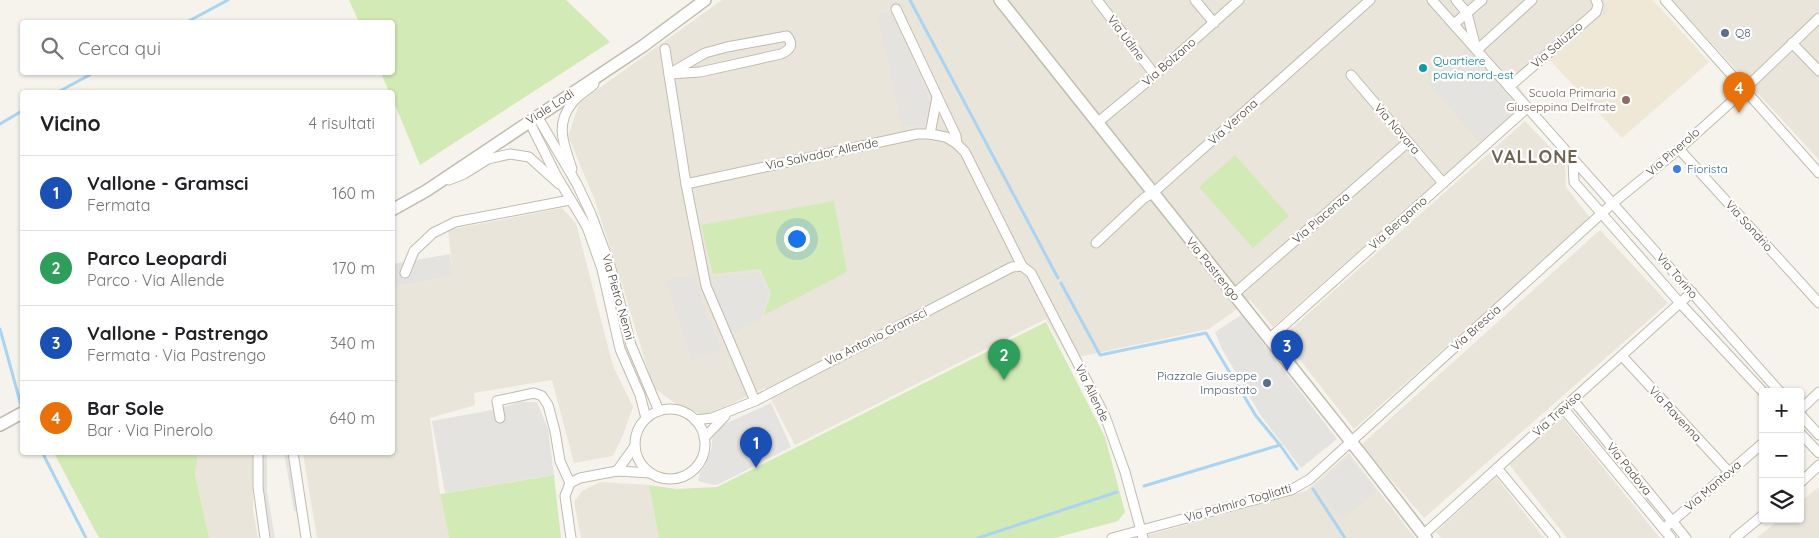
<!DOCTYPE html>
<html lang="it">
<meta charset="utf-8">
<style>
:root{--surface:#fff;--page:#f6f6f6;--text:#202124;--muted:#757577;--line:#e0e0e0;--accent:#fc3f1d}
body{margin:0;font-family:Quicksand,sans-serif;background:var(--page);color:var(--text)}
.controls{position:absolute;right:15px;bottom:15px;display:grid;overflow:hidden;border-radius:5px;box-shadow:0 1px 4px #0004}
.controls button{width:45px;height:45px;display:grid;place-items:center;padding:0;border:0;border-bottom:1px solid var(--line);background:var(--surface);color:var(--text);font:25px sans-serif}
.you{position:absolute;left:796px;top:238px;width:18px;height:18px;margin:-12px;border:4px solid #fff;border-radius:50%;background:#1a73e8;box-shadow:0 0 0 8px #1a73e833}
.badge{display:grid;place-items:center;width:32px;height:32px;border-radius:50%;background:var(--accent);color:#fff;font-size:16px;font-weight:700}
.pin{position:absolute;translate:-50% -41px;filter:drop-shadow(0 1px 2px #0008)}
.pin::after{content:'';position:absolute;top:26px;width:18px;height:15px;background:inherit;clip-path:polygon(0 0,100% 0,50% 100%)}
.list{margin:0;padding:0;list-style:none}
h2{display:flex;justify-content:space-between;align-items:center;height:65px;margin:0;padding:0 20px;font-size:21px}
h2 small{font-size:16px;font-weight:400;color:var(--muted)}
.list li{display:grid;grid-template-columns:32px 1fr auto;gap:15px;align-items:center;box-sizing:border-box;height:75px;padding:0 20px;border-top:1px solid var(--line)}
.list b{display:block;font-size:19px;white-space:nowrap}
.list p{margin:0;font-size:16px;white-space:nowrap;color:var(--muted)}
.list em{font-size:16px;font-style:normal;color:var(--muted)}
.icon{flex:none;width:28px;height:28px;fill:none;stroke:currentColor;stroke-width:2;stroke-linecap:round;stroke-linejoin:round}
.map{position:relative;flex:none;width:1819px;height:538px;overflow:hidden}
.search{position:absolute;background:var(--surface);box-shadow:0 1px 4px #0004;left:20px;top:20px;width:375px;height:55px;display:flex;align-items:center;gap:12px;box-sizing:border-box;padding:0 18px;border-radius:5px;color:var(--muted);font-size:19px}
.panel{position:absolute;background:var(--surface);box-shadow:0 1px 4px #0004;left:20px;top:90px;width:375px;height:365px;border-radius:5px}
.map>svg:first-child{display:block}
</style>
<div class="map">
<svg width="1819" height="538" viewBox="0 0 1819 538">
<rect width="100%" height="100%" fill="#f6f3ec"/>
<g fill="#eae5da">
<polygon points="722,0 1604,0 1609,11 1518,86 1535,109 1520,108 1273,327 1250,300 1209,329 1069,359 1046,319 795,445 765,388 705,416 676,404 653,387 622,284 594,198 568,136 580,102"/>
<polygon points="1672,0 1819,0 1819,160"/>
<polygon points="1525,121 1565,163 1566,187 1590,218 1354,429 1282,337"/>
<polygon points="562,208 576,223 613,366 633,407 623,435 613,456 574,463 552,380 474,393 475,405 430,418 440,494 449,538 317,538 303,453 392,452 393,287 453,276 448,230"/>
<polygon points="1600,230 1668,303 1424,518 1361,445"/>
<polygon points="1563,418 1660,538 1567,538 1508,463"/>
<polygon points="198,453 253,453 253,510 258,538 209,538 195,474"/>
<polygon points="1349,453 1415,538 1138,538 1306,491"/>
<polygon points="1496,477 1544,538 1441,538 1436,532"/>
<polygon points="600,482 649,485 659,538 581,538 574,502 582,491"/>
<polygon points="1819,487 1819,538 1757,538 1780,519 1800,519 1800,502"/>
</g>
<polygon fill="#efe8d6" points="1604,0 1653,0 1709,62 1622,138 1550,60 1609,11"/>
<g fill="#d2eab5">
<polygon points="349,0 566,0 610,42 420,165 393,100 392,92 389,92 381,73 392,72 392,22 359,22"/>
<polygon points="1235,155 1289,216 1253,248 1199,187"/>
<polygon points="834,201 847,272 764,315 771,293 760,269 713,274 701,225"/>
<polygon points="1046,322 1105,437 1125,512 1118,521 1055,538 659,538 649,485 676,489 717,487"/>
<polygon points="54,453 198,453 195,474 209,538 99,538"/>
<polygon points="554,475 561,538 449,538 440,494"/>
</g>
<g fill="#e5e3e0">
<polygon points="892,12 930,101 924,127 902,126 878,15"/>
<polygon points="1466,49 1518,108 1479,142 1428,82"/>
<polygon points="450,254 453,276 393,287 393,264"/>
<polygon points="759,272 769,292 761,320 729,334 716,301 709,277"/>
<polygon points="695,276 707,315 722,349 692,361 666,280"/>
<polygon points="1241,315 1337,439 1301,468 1261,416 1222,349 1215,332"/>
<polygon points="520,402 537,402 548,429 554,475 445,493 432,421 497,409"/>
<polygon points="771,403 791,447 719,484 714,485 698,481 700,472 705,466 711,450 713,434 722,425"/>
<polygon points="263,453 267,453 267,492 275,538 271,538 263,493"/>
<polygon points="284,453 289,453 298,511 294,511"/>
<polygon points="1349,457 1377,491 1342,519 1315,486"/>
</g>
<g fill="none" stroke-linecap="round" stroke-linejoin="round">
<g stroke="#a9d4f2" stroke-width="3">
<polyline points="910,0 1058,278"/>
<polyline points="187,22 228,0"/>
<polyline points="58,92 95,72"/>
<polyline points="0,124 22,111"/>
<polyline points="1061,283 1100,355 1206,333 1256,416 1280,445"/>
<polyline points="0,329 21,405"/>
<polyline points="42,452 86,538"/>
<polyline points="1144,486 1280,445 1297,469"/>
<polyline points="1313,489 1345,538"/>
<polyline points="978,538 1117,492"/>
</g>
<g stroke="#c2bbae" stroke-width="11">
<g id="minor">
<polyline points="1097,0 1155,75"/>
<polyline points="1195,0 1214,23"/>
<polyline points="1432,0 1780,392"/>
<polyline points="1456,0 1467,13 1476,48"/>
<polyline points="1665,0 1819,173"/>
<polyline points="896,9 956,136 957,144"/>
<polyline points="1454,24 1482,0"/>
<path d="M787,36C794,45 790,50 781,54L700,72L669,74L705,53L727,47Z"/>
<polyline points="1792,43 1819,71"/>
<polyline points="665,49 686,184 706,286 755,401"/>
<polyline points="1477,50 1532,0"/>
<polyline points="1351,75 1443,183"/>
<polyline points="1509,87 1596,12 1598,5 1596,0"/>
<polyline points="537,116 577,184 591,214 610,265 631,345 659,411"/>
<polyline points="529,121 556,175 587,227 602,269 620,349 640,395 646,418"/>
<polyline points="1097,123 1155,75 1239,0"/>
<polyline points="930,134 937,97"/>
<polyline points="1679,149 1819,303"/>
<polyline points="1573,160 1574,182 1680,303 1763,392"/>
<path d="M572,169C564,144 554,125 573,102C578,95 588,90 594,84"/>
<polyline points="449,180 464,174 488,159 510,154 529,157 559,184"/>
<polyline points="686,184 917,134 930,134 946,137 957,144 965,152 1022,266 1031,273 1105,416 1125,472 1143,538"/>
<polyline points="1096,243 1144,198 1153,193 1370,0"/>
<polyline points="405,273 414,251 433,233 455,222 570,200"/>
<polyline points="1234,294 1408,142"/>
<polyline points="1269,339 1527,108"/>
<polyline points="1622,356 1729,472"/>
<polyline points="1573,400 1686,538"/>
<polyline points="1563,408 1671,538"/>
<circle cx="670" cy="444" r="35"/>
<polyline points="1800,410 1819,392"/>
<polyline points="1800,414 1819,435"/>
<polyline points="500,418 497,401 534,393 542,396 548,405 555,431 560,461 570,483"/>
<polyline points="695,420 712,418 755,401 1012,267 1022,266"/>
<polyline points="1800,433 1819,453"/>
<polyline points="704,438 725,416"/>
<polyline points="258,452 258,487 265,538"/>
<polyline points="293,452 306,538"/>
<polyline points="1497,468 1555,538"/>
<polyline points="617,471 635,446"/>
<polyline points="1800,483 1819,465"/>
<polyline points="1668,525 1763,443"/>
<polyline points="1423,535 1692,292"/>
<polyline points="571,538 565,496 570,483 580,478 617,471 651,473"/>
<polyline points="1112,538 1291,490 1310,479 1613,203 1679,149 1729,104 1819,18"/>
<polyline points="1735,538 1763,515"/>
</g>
</g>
<g stroke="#c2bbae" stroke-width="14">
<g id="tertiary">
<polyline points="1000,0 1364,458 1426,538"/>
<polyline points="392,210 426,191 643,46 705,0"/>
<polyline points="0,425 22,413"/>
</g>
</g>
<use href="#minor" stroke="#fff" stroke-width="9"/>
<use href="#tertiary" stroke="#fff" stroke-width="11"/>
</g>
<g fill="#5c6f8a" stroke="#fff" stroke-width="2">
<circle cx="1725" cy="33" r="5"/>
<circle cx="1267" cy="383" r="5"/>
</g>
<circle fill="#0f9aa8" stroke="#fff" stroke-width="2" cx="1423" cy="68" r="5"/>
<circle fill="#8d6e63" stroke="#fff" stroke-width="2" cx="1626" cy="100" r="5"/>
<circle fill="#3f7fe0" stroke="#fff" stroke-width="2" cx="1677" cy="169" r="5"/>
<g text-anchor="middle" stroke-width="4.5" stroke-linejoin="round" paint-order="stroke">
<g font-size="12" fill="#4e5e75" stroke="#fff" text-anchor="start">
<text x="1735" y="37">Q8</text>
<text x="1257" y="380" text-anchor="end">Piazzale Giuseppe<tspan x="1257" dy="14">Impastato</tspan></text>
</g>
<g font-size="12" fill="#4b4439" stroke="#fff">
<text transform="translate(1126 38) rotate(53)" y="4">Via Udine</text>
<text transform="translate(1557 45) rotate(-41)" y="4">Via Saluzzo</text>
<text transform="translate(1169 62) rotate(-41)" y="4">Via Bolzano</text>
<text transform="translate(550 107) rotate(-33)" y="4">Viale Lodi</text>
<text transform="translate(1233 122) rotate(-42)" y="4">Via Verona</text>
<text transform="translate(1397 129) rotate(49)" y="4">Via Novara</text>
<text transform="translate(1673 152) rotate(-41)" y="4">Via Pinerolo</text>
<text transform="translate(822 154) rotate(-12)" y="4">Via Salvador Allende</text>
<text transform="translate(1321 218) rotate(-41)" y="4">Via Piacenza</text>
<text transform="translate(1398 223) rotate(-42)" y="4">Via Bergamo</text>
<text transform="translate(1749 226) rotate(48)" y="4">Via Sondrio</text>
<text transform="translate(1213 269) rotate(51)" y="4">Via Pastrengo</text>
<text transform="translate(1677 276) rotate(49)" y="4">Via Torino</text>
<text transform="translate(618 297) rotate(74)" y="4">Via Pietro Nenni</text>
<text transform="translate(1476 328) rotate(-42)" y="4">Via Brescia</text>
<text transform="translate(876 337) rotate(-27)" y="4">Via Antonio Gramsci</text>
<text transform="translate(1092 393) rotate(64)" y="4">Via Allende</text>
<text transform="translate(1557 414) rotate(-42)" y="4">Via Treviso</text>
<text transform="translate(1675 414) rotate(47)" y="4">Via Ravenna</text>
<text transform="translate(1629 469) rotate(51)" y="4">Via Padova</text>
<text transform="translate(1713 486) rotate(-41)" y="4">Via Mantova</text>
<text transform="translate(1238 503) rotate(-16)" y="4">Via Palmiro Togliatti</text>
</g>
<g font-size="12" fill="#0d838f" stroke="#fff" text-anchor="start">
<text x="1433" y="65">Quartiere<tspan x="1433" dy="14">pavia nord-est</tspan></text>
</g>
<g font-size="12" fill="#785e54" stroke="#fff" text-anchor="end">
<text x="1616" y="97">Scuola Primaria<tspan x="1616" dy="14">Giuseppina Delfrate</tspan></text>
</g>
<g font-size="12" fill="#366cbe" stroke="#fff" text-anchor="start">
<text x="1687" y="173">Fiorista</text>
</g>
<g font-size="18" font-weight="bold" letter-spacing="1" fill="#6e6250" stroke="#fff">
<text x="1535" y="163">VALLONE</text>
</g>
</g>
</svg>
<div class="controls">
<button>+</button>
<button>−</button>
<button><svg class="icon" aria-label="layers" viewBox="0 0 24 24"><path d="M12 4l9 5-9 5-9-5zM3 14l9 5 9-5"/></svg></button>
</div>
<div class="you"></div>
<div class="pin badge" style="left:756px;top:468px;background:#1a4fb4">1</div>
<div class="pin badge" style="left:1004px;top:380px;background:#2e9e5b">2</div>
<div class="pin badge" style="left:1287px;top:371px;background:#1a4fb4">3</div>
<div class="pin badge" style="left:1739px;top:113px;background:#e8710a">4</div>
<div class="search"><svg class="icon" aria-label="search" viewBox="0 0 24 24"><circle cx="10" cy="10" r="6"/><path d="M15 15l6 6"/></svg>Cerca qui</div>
<section class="panel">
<h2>Vicino<small>4 risultati</small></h2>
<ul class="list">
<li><span class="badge" style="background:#1a4fb4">1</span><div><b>Vallone - Gramsci</b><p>Fermata</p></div><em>160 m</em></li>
<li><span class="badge" style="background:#2e9e5b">2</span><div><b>Parco Leopardi</b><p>Parco · Via Allende</p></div><em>170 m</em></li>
<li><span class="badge" style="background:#1a4fb4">3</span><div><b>Vallone - Pastrengo</b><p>Fermata · Via Pastrengo</p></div><em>340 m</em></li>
<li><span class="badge" style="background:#e8710a">4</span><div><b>Bar Sole</b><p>Bar · Via Pinerolo</p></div><em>640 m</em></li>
</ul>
</section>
</div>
